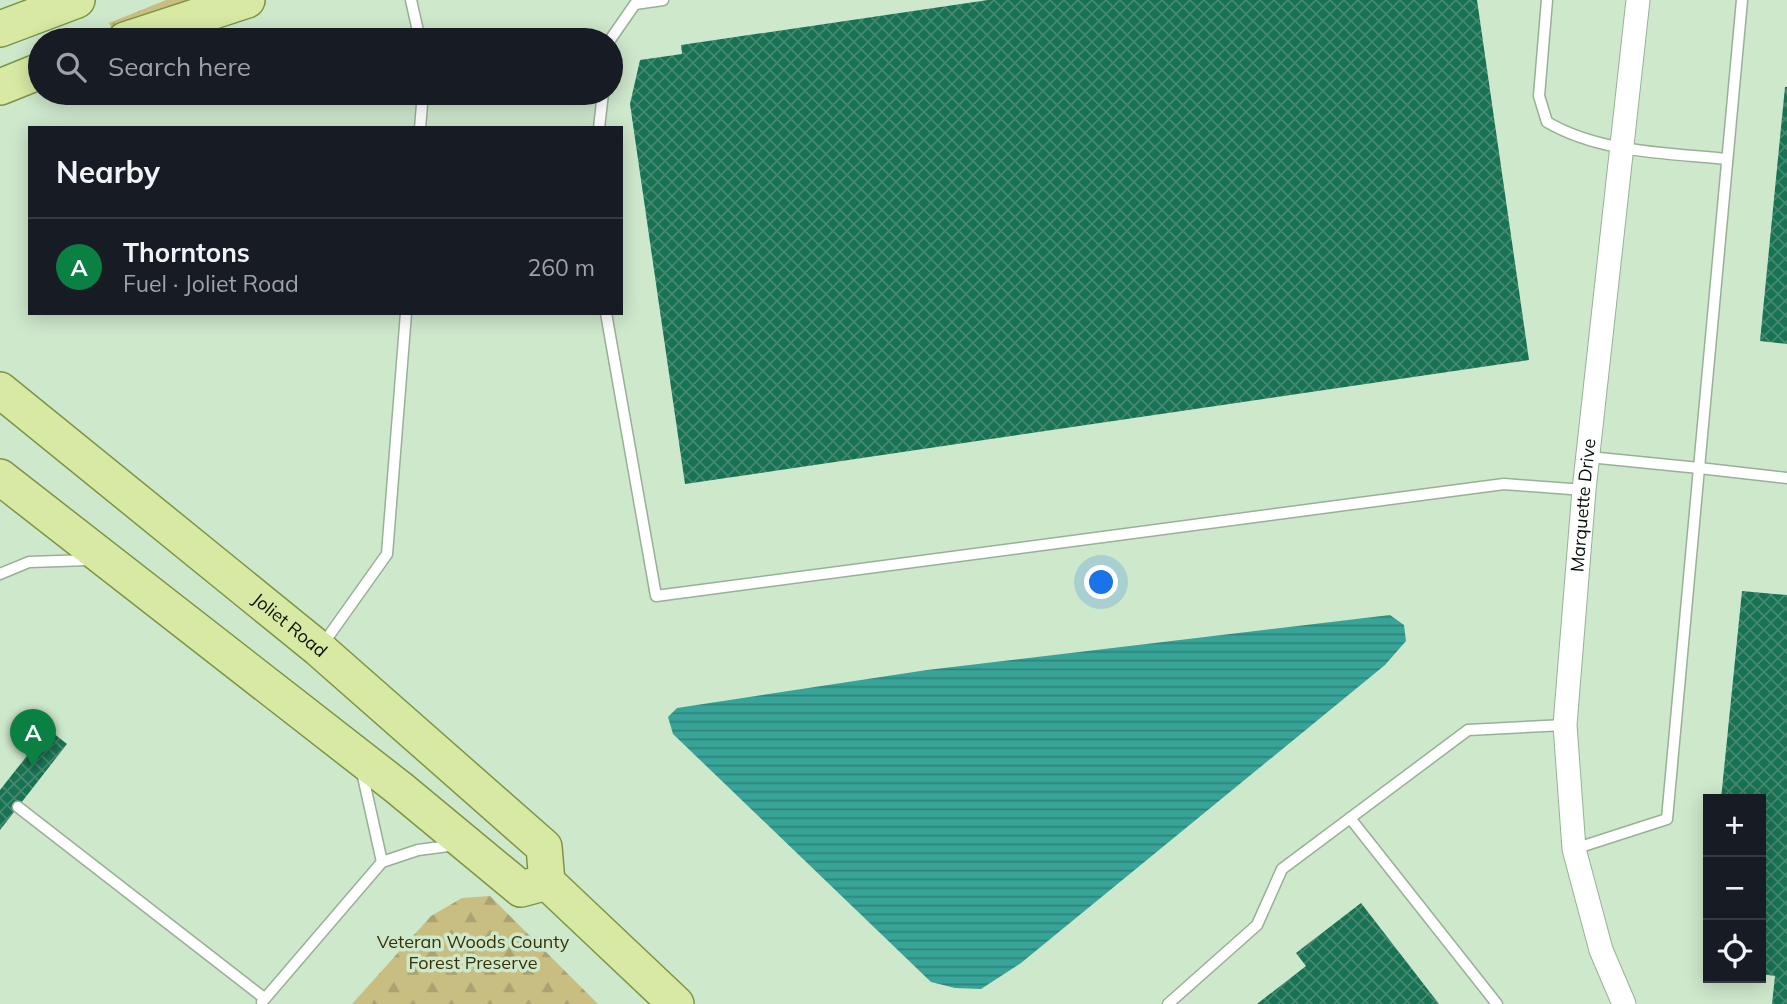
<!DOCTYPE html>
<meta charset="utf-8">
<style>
:root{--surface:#171b24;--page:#242831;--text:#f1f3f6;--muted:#9ea1a6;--line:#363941;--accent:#0b8043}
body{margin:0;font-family:Mulish,sans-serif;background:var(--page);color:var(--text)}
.controls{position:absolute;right:21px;bottom:21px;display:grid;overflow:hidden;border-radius:0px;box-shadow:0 4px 18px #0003}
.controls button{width:63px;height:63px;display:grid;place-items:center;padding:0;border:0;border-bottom:2px solid var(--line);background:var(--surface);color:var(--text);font:35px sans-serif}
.you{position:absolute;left:1102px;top:583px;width:24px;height:24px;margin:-18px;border:5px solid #fff;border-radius:50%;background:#1a73e8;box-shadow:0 0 0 10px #1a73e833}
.badge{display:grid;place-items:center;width:46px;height:46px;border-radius:50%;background:var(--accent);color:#fff;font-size:23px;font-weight:700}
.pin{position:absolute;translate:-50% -58px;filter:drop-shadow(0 2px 4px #0008)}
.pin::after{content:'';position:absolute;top:37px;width:24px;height:21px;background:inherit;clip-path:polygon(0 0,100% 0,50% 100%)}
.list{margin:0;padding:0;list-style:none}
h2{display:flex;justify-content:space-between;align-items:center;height:91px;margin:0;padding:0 28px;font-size:30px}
h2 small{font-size:23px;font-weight:400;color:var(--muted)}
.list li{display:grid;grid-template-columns:46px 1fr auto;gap:21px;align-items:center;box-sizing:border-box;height:98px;padding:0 28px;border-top:2px solid var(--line)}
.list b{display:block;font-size:26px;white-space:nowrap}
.list p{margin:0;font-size:23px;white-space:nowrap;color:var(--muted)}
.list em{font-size:23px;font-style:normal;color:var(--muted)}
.icon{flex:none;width:38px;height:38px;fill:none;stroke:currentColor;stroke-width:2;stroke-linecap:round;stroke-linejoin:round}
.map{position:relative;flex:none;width:1787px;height:1004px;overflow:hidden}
.search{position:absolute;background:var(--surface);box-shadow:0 4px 18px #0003;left:28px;top:28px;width:595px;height:77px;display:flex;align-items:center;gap:18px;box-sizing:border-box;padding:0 24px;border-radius:38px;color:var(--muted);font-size:26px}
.panel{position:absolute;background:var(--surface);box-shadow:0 4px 18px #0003;left:28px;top:126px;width:595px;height:189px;border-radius:0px}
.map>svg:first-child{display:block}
</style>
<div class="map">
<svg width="1787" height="1004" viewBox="0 0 1787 1004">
<defs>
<pattern id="grass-tufts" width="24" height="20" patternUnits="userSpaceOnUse" patternTransform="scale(1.75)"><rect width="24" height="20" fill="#c8be82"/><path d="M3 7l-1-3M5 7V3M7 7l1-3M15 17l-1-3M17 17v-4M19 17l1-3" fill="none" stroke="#aaa26f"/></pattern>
<pattern id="forest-firs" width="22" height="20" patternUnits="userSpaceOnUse" patternTransform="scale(1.75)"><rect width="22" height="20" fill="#c8be82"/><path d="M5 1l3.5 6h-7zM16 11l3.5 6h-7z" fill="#aaa26f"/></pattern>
<pattern id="water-rules" width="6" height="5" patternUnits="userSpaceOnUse" patternTransform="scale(1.75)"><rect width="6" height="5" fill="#38a498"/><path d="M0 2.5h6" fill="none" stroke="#2d847a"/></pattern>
<pattern id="building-cross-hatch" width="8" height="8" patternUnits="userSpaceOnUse" patternTransform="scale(1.75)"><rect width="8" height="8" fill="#177353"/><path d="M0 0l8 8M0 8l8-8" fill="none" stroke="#468870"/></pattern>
</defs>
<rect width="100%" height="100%" fill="#cee8cc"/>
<polygon fill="url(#grass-tufts)" points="166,0 190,0 111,27 109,23"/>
<polygon fill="url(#forest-firs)" points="490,896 598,1004 352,1004 431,916 462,898"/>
<polygon fill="url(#water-rules)" points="1390,615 1404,625 1406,641 1385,665 1021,963 981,989 955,988 931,982 673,734 668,717 677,708 927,670"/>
<g fill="url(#building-cross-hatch)">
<polygon points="988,0 1477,0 1529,360 685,484 630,104 640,60 682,54 681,45"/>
<polygon points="1785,87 1787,87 1787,344 1760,341"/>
<polygon points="1742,591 1787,595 1787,1004 1772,1004 1775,976 1761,974 1761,799 1721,799"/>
<polygon points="48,729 67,744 0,830 0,790"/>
<polygon points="1361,903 1439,1004 1257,1004 1306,966 1296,953"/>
</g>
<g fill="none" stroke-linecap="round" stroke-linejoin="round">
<g stroke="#98b195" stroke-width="13">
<g id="lane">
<polyline points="411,0 420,40"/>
<path d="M1547,0L1539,96L1547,122C1600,153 1667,153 1727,159"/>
<polyline points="610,40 635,4 663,0"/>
<polyline points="420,128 423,93"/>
<polyline points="599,128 603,93"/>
<polyline points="606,313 656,596 1504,484 1584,490"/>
<polyline points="1589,457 1699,468 1742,0"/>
<polyline points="0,574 29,562 89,560"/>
<polyline points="323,644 387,554 406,313"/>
<polyline points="362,772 382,862"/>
<polyline points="18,807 264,998"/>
<polyline points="1350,818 1497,1004"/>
<polyline points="1574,849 1667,819 1699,468 1787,478"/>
<polyline points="262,1002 382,862 418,850 456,845"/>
<polyline points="1168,1004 1257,925 1282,869 1468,730 1565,725"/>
</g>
</g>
<g stroke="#98b195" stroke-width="25">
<g id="street">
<path id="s1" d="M1624,1004L1601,950L1574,849L1565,725L1584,490L1638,0"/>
</g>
</g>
<g stroke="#7d9445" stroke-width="38">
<g id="primary">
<polyline points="0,29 77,0"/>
<polyline points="125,40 247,0"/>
<polyline points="0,87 40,71"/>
<path id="s2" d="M0,390L319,649L544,847L547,882L676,1004"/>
<polyline points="0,477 399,788 521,889 547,882"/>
</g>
</g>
<use href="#lane" stroke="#fff" stroke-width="10"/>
<use href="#street" stroke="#fff" stroke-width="23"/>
<use href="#primary" stroke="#d7e9a3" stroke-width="35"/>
</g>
<g text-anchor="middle" stroke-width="7" stroke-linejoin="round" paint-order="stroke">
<g font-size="18" fill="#091208" stroke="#cee8cc">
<text dy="6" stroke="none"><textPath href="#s1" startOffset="508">Marquette Drive</textPath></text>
<text dy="6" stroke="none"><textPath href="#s2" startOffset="373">Joliet Road</textPath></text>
</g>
<g font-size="18" fill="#393206" stroke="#cee8cc">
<text x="473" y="948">Veteran Woods County<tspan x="473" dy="21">Forest Preserve</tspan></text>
</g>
</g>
</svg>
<div class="controls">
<button>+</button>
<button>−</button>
<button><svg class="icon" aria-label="locate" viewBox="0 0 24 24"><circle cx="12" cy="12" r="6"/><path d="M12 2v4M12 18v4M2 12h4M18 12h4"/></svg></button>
</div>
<div class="you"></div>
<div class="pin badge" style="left:33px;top:767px">A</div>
<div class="search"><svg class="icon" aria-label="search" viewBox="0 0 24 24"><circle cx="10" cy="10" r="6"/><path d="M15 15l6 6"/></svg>Search here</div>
<section class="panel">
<h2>Nearby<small></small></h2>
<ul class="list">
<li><span class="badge">A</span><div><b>Thorntons</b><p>Fuel · Joliet Road</p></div><em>260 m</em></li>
</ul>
</section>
</div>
